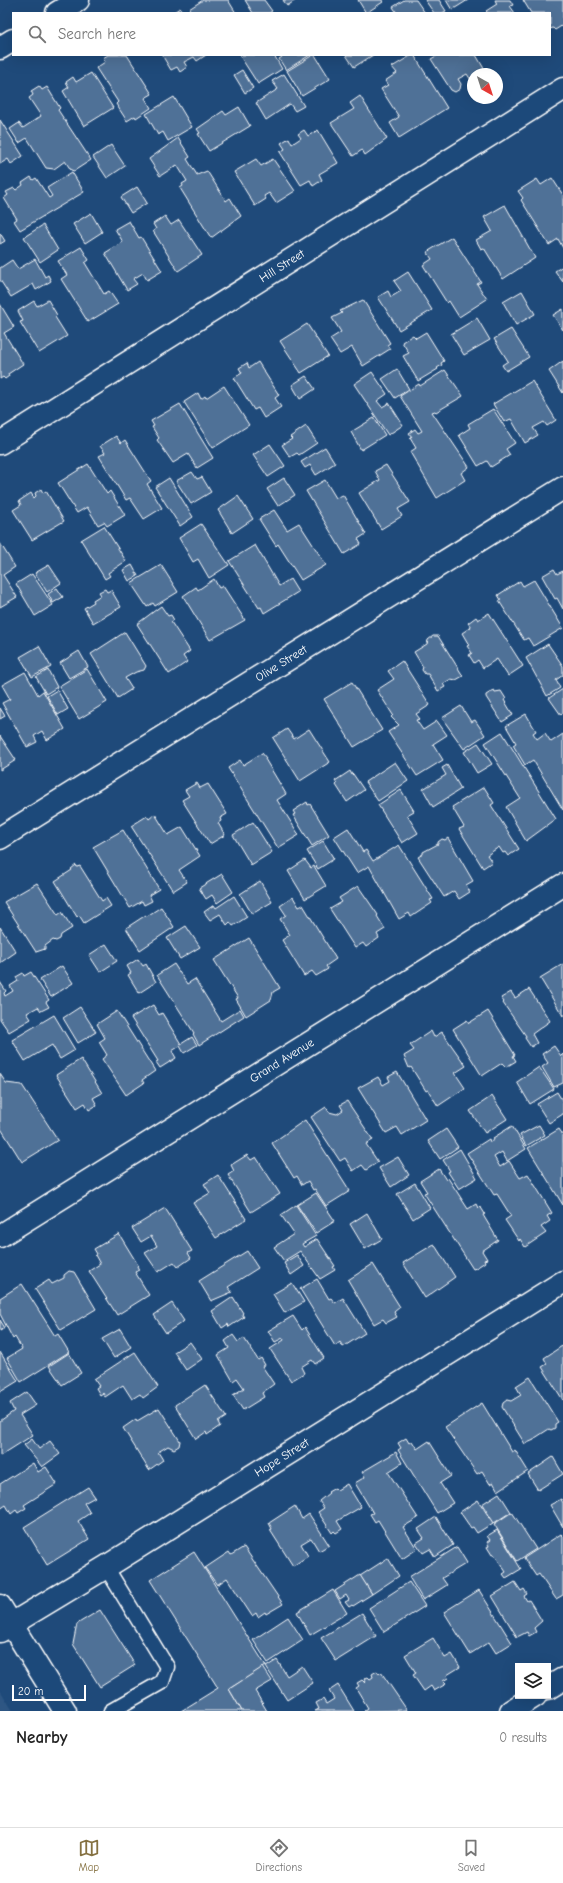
<!DOCTYPE html>
<style>
:root{--surface:#fff;--page:#f2f2f2;--text:#222;--muted:#767676;--line:#e0e0e0;--accent:#857141}
body{margin:0;font-family:"Comic Neue",sans-serif;background:var(--page);color:var(--text)}
.controls{position:absolute;right:12px;bottom:12px;display:grid;overflow:hidden;border-radius:0px;box-shadow:0 4px 16px #0002}
.controls button{width:36px;height:36px;display:grid;place-items:center;padding:0;border:0;border-bottom:1px solid var(--line);background:var(--surface);color:var(--text);font:20px sans-serif}
.compass{position:absolute;left:467px;top:68px;width:36px;height:36px;border-radius:50%;background:var(--surface);box-shadow:0 4px 16px #0002;rotate:141deg}
.scale{position:absolute;left:12px;bottom:10px;width:74px;box-sizing:border-box;padding-left:4px;border:2px solid #fff;border-top:0;font-size:11px;line-height:14px;white-space:nowrap;color:#fff;-webkit-text-stroke:3px #1f4a7a;paint-order:stroke}
.list{margin:0;padding:0;list-style:none}
h2{display:flex;justify-content:space-between;align-items:center;height:52px;margin:0;padding:0 16px;font-size:17px}
h2 small{font-size:13px;font-weight:400;color:var(--muted)}
.icon{flex:none;width:22px;height:22px;fill:none;stroke:currentColor;stroke-width:2;stroke-linecap:round;stroke-linejoin:round}
.map{position:relative;flex:none;width:563px;height:1711px;overflow:hidden}
.search{position:absolute;background:var(--surface);box-shadow:0 4px 16px #0002;left:12px;right:12px;top:12px;height:44px;display:flex;align-items:center;gap:10px;box-sizing:border-box;padding:0 14px;border-radius:0px;color:var(--muted);font-size:15px}
.sheet{height:116px;background:var(--surface)}
nav{display:flex;justify-content:space-around;align-items:center;box-sizing:border-box;height:56px;border-top:1px solid var(--line);background:var(--surface);font-size:11px;color:var(--muted)}
nav a{display:grid;justify-items:center;gap:2px}
nav .on{color:var(--accent)}
.map>svg:first-child{display:block}
</style>
<div class="map">
<svg width="563" height="1711" viewBox="0 0 563 1711">
<rect width="100%" height="100%" fill="#1f4a7a"/>
<filter id="ink" filterUnits="userSpaceOnUse"><feTurbulence type="fractalNoise" baseFrequency=".025" numOctaves="2"/><feDisplacementMap in="SourceGraphic" scale="8" xChannelSelector="R" yChannelSelector="G"/><feConvolveMatrix kernelMatrix="1 2 1 2 8 2 1 2 1" color-interpolation-filters="sRGB"/></filter>
<g filter="url(#ink)">
<polygon fill="#2e5683" points="0,1690 13,1711 0,1711"/>
<g fill="#507197" stroke="#fff">
<polygon points="203,0 228,0 236,13 192,13 189,9"/>
<polygon points="245,0 264,0 272,11 269,13 253,13"/>
<polygon points="283,0 296,0 287,6"/>
<polygon points="358,0 382,0 383,2 366,13"/>
<polygon points="404,0 416,0 425,13 397,13 393,7"/>
<polygon points="425,0 439,0 446,11 442,13 434,13"/>
<polygon points="446,0 468,0 452,10"/>
<polygon points="495,0 510,0 513,5 510,6 515,13 488,13 486,11 497,4"/>
<polygon points="523,0 563,0 563,25 555,30 553,28 550,29 550,13 531,13"/>
<polygon points="180,8 183,13 172,13"/>
<polygon points="108,55 127,55 152,94 145,98 151,108 136,118 135,116 127,121 116,104 118,102 96,68 105,62 103,58"/>
<polygon points="162,55 206,55 197,61 194,57 184,62 187,67 180,72 177,67 171,70"/>
<polygon points="242,55 274,55 282,69 258,84 240,56"/>
<polygon points="281,55 310,55 286,70 279,59 282,57"/>
<polygon points="313,55 315,55 330,79 302,96 287,71"/>
<polygon points="346,55 373,55 354,67"/>
<polygon points="412,55 414,55 447,108 399,138 390,123 399,117 381,89 388,85 385,81 397,73 392,67"/>
<polygon points="438,55 476,55 486,72 481,74 473,74 473,79 471,80 467,74 458,79 461,84 460,89 455,92 451,90 431,59"/>
<polygon points="242,70 253,88 245,93 234,75"/>
<polygon points="91,73 113,108 84,126 63,91 69,87 66,82 73,77 76,82"/>
<polygon points="284,74 304,106 295,111 290,104 266,120 256,103 278,89 272,81"/>
<polygon points="39,86 42,90 47,87 60,108 58,110 91,160 74,171 71,170 65,161 54,169 46,168 27,138 19,143 10,129 19,123 23,128 41,116 29,98 33,95 31,91"/>
<polygon points="360,96 387,139 365,155 362,150 353,156 331,123 354,109 350,103"/>
<polygon points="174,97 192,127 168,141 163,132 158,135 146,114"/>
<polygon points="239,107 250,126 209,151 198,134 200,133 197,129 223,111 226,115"/>
<polygon points="0,120 23,156 11,164 8,159 0,164"/>
<polygon points="304,130 308,136 318,130 338,163 319,174 322,180 313,186 310,180 301,185 280,152 285,149 281,143 289,138 292,144 301,138 298,134"/>
<polygon points="178,138 190,157 187,159 197,175 207,171 226,201 230,198 241,216 211,238 180,188 183,186 182,184 187,181 177,165 160,176 149,159"/>
<polygon points="111,145 125,166 107,178 93,157"/>
<polygon points="256,159 261,166 273,159 295,191 276,203 269,193 264,196 266,199 255,206 234,172"/>
<polygon points="72,172 84,192 20,230 14,221 17,219 4,198 8,195 6,192 14,188 16,190 23,185 22,183 31,177 33,180 36,178 49,198 52,196 47,188"/>
<polygon points="552,178 563,195 563,248 558,239 549,245 521,200 523,198 518,191 537,179 541,185"/>
<polygon points="137,187 147,203 131,213 121,197"/>
<polygon points="505,205 535,258 503,279 484,248 481,249 476,240 492,231 484,217"/>
<polygon points="91,213 102,232 85,243 73,224"/>
<polygon points="165,216 171,225 179,220 202,255 178,271 153,231 156,229 153,224"/>
<polygon points="129,221 139,238 141,237 162,271 147,280 143,273 133,279 137,284 127,290 105,253 123,242 115,229"/>
<polygon points="43,225 58,250 40,262 24,237"/>
<polygon points="0,233 5,241 0,244"/>
<polygon points="452,237 481,282 477,284 487,299 459,317 449,301 447,303 423,265 432,259 427,252"/>
<polygon points="81,247 89,260 85,263 104,294 109,291 118,304 88,322 61,279 67,275 58,261"/>
<polygon points="35,259 45,277 48,275 51,281 36,290 33,284 11,297 0,280 0,268 12,260 18,269"/>
<polygon points="563,266 563,282 555,271"/>
<polygon points="408,272 432,310 399,330 378,297 388,291 391,297 401,291 394,281"/>
<polygon points="522,291 535,314 516,325 503,302"/>
<polygon points="48,300 57,315 55,317 67,336 39,353 20,322 23,321 18,311 34,301 37,306"/>
<polygon points="363,300 390,343 387,345 390,349 363,366 352,347 340,354 330,339 341,332 332,318 342,313 340,311"/>
<polygon points="0,304 14,327 4,333 23,364 8,374 9,376 5,379 3,377 0,379"/>
<polygon points="563,309 563,330 553,315"/>
<polygon points="477,318 490,340 464,355 451,334"/>
<polygon points="307,324 328,356 301,373 280,341"/>
<polygon points="511,329 529,357 506,371 502,365 508,361 494,339"/>
<polygon points="426,332 444,361 441,363 442,365 437,368 438,369 418,381 403,356 409,353 402,342 413,335 416,338"/>
<polygon points="563,361 563,393 549,371"/>
<polygon points="258,362 279,395 275,398 281,407 264,418 258,408 254,410 234,378 242,373 239,368 247,363 249,368"/>
<polygon points="397,369 409,389 395,398 382,379"/>
<polygon points="445,370 463,396 436,412 435,411 432,412 469,467 461,473 465,480 437,498 410,452 416,448 410,438 412,437 409,433 415,429 418,433 422,431 400,396 419,384 420,386"/>
<polygon points="372,372 387,394 377,401 382,407 389,403 403,425 388,435 354,384"/>
<polygon points="306,376 315,389 300,399 292,385"/>
<polygon points="532,381 556,420 547,426 544,422 533,428 538,435 525,443 511,419 504,422 493,404"/>
<polygon points="224,386 249,425 213,448 184,402 198,393 201,399 205,396 206,398"/>
<polygon points="180,404 213,458 197,468 188,454 173,463 157,440 159,438 152,427 154,426 151,421"/>
<polygon points="493,409 515,443 506,449 510,455 491,467 487,461 478,466 459,435 470,428 468,424"/>
<polygon points="374,418 385,435 361,450 351,432"/>
<polygon points="306,426 317,443 299,455 297,453 290,457 282,445 292,439 290,437"/>
<polygon points="116,436 121,443 125,440 151,481 147,484 162,508 144,519 130,498 126,500 99,456 105,453 100,446"/>
<polygon points="270,444 285,466 268,477 253,455"/>
<polygon points="325,447 335,463 316,475 310,465 305,468 301,462"/>
<polygon points="88,464 107,494 110,491 125,515 107,526 104,522 98,525 87,507 77,513 58,483"/>
<polygon points="386,465 410,502 398,509 402,516 381,529 359,493 380,480 375,471"/>
<polygon points="192,472 197,479 202,477 211,492 191,504 176,481"/>
<polygon points="169,478 193,517 180,526 155,487"/>
<polygon points="284,478 295,495 278,506 267,489"/>
<polygon points="325,480 336,498 343,495 366,534 358,539 361,544 344,554 306,491"/>
<polygon points="41,489 43,493 46,491 64,521 32,540 13,510 21,505 19,501 31,493 34,498 36,496 35,493"/>
<polygon points="238,496 253,519 232,533 218,510"/>
<polygon points="274,510 287,530 299,523 326,565 301,580 278,544 276,546 259,519"/>
<polygon points="201,524 229,565 209,578 198,559 193,562 179,538"/>
<polygon points="104,526 126,561 108,573 110,576 105,579 81,540"/>
<polygon points="0,543 15,567 3,575 17,597 0,607"/>
<polygon points="255,545 279,586 290,579 298,592 264,613 261,607 259,608 229,561"/>
<polygon points="49,565 61,583 47,592 35,573"/>
<polygon points="132,565 138,576 129,581 123,570"/>
<polygon points="161,565 178,592 155,606 153,603 147,607 131,583"/>
<polygon points="554,569 557,574 563,571 563,609 557,598 555,599 542,576"/>
<polygon points="32,574 53,605 35,616 16,584"/>
<polygon points="214,579 219,588 223,586 245,620 210,640 183,596 196,587 198,590"/>
<polygon points="534,580 563,628 533,646 528,638 524,640 499,601 501,600 498,595 520,581 523,586"/>
<polygon points="57,588 63,597 53,603 48,594"/>
<polygon points="105,589 107,592 111,590 121,607 93,623 84,608 94,602 93,600 101,595 99,592"/>
<polygon points="161,606 168,616 171,615 174,620 171,622 190,651 183,656 187,662 169,674 137,624"/>
<polygon points="489,613 523,666 508,676 497,659 483,668 478,660 474,663 469,655 472,653 467,646 469,645 462,633 471,627 468,623 476,617 478,620"/>
<polygon points="125,632 146,666 144,670 136,672 125,678 132,689 118,698 91,654"/>
<polygon points="433,636 438,636 463,676 456,680 451,679 443,684 445,687 438,691 428,674 425,674 422,670 423,667 414,652 427,644 428,640"/>
<polygon points="548,644 563,666 563,675 556,680 560,688 547,696 526,658"/>
<polygon points="39,646 51,667 32,677 20,657"/>
<polygon points="79,651 88,667 69,678 60,663"/>
<polygon points="402,661 430,705 416,714 420,719 416,720 423,730 437,721 447,735 433,744 443,760 417,776 388,732 399,725 391,717 393,715 377,690 394,679 388,671"/>
<polygon points="87,669 107,702 79,719 59,686"/>
<polygon points="48,670 57,687 46,694 36,677"/>
<polygon points="25,672 38,695 43,691 65,729 47,740 42,731 34,736 37,742 27,747 2,703 10,699 2,685"/>
<polygon points="352,682 382,730 354,747 324,699"/>
<polygon points="563,689 563,713 561,715 549,698"/>
<polygon points="57,690 68,709 58,715 47,696"/>
<polygon points="494,690 495,692 501,691 506,699 504,700 513,715 502,722 486,697 486,695"/>
<polygon points="461,706 471,722 475,720 485,735 464,749 442,718"/>
<polygon points="0,708 5,716 0,719"/>
<polygon points="526,714 536,731 533,733 537,739 545,733 551,742 563,734 563,810 533,760 525,765 513,745 516,743 506,726"/>
<polygon points="287,729 294,739 309,729 330,762 300,781 273,738"/>
<polygon points="502,732 556,819 526,841 506,807 520,798 485,743"/>
<polygon points="0,736 16,760 0,770"/>
<polygon points="478,743 492,764 477,773 464,752"/>
<polygon points="262,753 266,758 265,759 286,794 277,800 299,835 278,848 228,768 240,760 243,765"/>
<polygon points="395,762 408,781 378,801 365,782"/>
<polygon points="447,765 461,789 433,807 423,789 446,775 442,768"/>
<polygon points="350,771 352,775 353,774 364,790 347,802 336,785 337,784 335,781"/>
<polygon points="197,783 200,788 208,784 227,814 220,818 221,821 218,823 225,835 210,844 182,800 189,796 185,790"/>
<polygon points="484,787 494,803 491,805 519,849 508,856 505,852 503,853 499,847 487,855 492,862 483,868 459,829 464,827 452,807"/>
<polygon points="401,790 414,811 407,815 418,833 402,843 378,805"/>
<polygon points="307,802 308,805 310,804 329,835 312,846 293,815 295,814 293,811"/>
<polygon points="155,814 168,835 182,827 200,856 179,870 187,882 173,891 131,826 147,816 149,819"/>
<polygon points="253,822 272,852 251,865 233,835"/>
<polygon points="348,828 363,852 366,850 373,861 399,845 433,899 430,900 432,903 411,917 409,913 399,919 369,866 357,873 334,837"/>
<polygon points="123,830 159,889 149,895 152,901 144,905 142,901 130,908 93,847"/>
<polygon points="448,838 473,881 466,885 470,892 459,899 454,891 444,897 418,857 423,854 423,852 438,844 438,842 442,839 445,840"/>
<polygon points="323,841 334,859 318,869 307,851"/>
<polygon points="305,860 311,868 314,866 326,886 305,899 288,871"/>
<polygon points="76,865 77,867 80,866 102,901 106,898 111,906 84,923 79,915 77,917 55,881 72,870 71,869"/>
<polygon points="222,874 233,892 217,903 212,895 206,899 199,888"/>
<polygon points="260,881 272,902 252,914 240,894"/>
<polygon points="37,883 58,915 62,912 72,928 61,935 60,939 56,941 53,940 45,946 45,949 36,952 4,902"/>
<polygon points="358,886 378,915 377,916 385,929 377,934 379,938 366,947 363,943 355,948 330,909 342,902 339,898"/>
<polygon points="234,896 247,917 233,926 230,922 227,925 220,914 210,920 204,912 214,905 216,908"/>
<polygon points="293,897 299,907 303,905 336,959 326,966 328,969 316,976 312,971 304,976 282,940 290,935 280,919 286,915 280,906"/>
<polygon points="161,907 174,927 140,950 126,928 146,915 147,916"/>
<polygon points="186,926 200,947 180,959 167,938"/>
<polygon points="0,927 16,952 0,963"/>
<polygon points="249,938 280,988 273,992 271,1000 246,1016 236,999 238,998 214,960"/>
<polygon points="106,944 117,961 100,972 89,955"/>
<polygon points="138,959 143,966 146,964 156,982 139,993 128,975 131,973 127,966"/>
<polygon points="174,964 187,984 195,979 221,1021 240,1009 244,1016 199,1045 193,1034 194,1033 157,975"/>
<polygon points="563,964 563,1016 540,978"/>
<polygon points="62,966 73,983 51,997 40,980"/>
<polygon points="31,972 49,1000 46,1002 49,1007 41,1011 38,1007 27,1013 31,1019 9,1032 0,1019 0,982 6,991 4,993 5,996 13,991 10,986 18,981 16,977 23,973 24,976"/>
<polygon points="529,989 550,1021 532,1034 537,1043 531,1047 525,1038 526,1036 503,1003 504,1002 501,998 511,992 515,998"/>
<polygon points="153,1005 159,1015 162,1013 181,1044 192,1037 197,1045 184,1053 180,1046 172,1051 176,1058 160,1068 156,1062 158,1061 131,1018"/>
<polygon points="80,1007 96,1032 78,1043 63,1018"/>
<polygon points="117,1011 155,1071 142,1080 144,1083 126,1095 102,1059 107,1055 99,1042 105,1038 97,1024"/>
<polygon points="488,1011 515,1055 513,1056 516,1061 506,1067 502,1063 482,1076 453,1029 467,1020 469,1023"/>
<polygon points="54,1015 75,1050 60,1059 52,1045 25,1061 12,1040"/>
<polygon points="431,1031 434,1037 442,1032 466,1066 455,1073 465,1088 438,1106 428,1090 426,1091 411,1067 409,1068 404,1056 414,1050 410,1045"/>
<polygon points="554,1046 561,1056 563,1054 563,1083 554,1087 542,1067 548,1063 542,1054"/>
<polygon points="81,1059 102,1093 93,1098 97,1105 89,1110 85,1103 77,1108 56,1075"/>
<polygon points="539,1067 554,1089 530,1104 517,1082"/>
<polygon points="397,1072 426,1120 402,1135 397,1127 386,1133 358,1088 378,1077 383,1085 390,1081 388,1077"/>
<polygon points="0,1074 6,1083 22,1085 58,1140 22,1162 0,1127"/>
<polygon points="557,1092 563,1102 563,1114 549,1123 537,1104"/>
<polygon points="492,1096 507,1119 485,1133 470,1111"/>
<polygon points="347,1101 373,1140 366,1144 378,1162 366,1170 362,1165 353,1171 345,1158 340,1161 311,1117 326,1107 329,1112 337,1114 343,1110 340,1105"/>
<polygon points="305,1120 350,1191 326,1206 315,1189 313,1190 308,1181 302,1185 297,1176 294,1178 272,1143"/>
<polygon points="539,1125 545,1135 526,1146 520,1135"/>
<polygon points="512,1126 526,1149 507,1161 502,1152 494,1157 500,1167 509,1161 520,1178 528,1174 552,1213 547,1216 550,1221 541,1227 546,1233 525,1247 520,1239 519,1241 505,1220 511,1216 497,1194 494,1195 467,1153 489,1139 490,1142 494,1140 493,1138"/>
<polygon points="446,1129 458,1147 440,1159 428,1141"/>
<polygon points="559,1129 563,1135 563,1205 528,1148"/>
<polygon points="460,1149 477,1178 459,1189 448,1172 450,1171 443,1160"/>
<polygon points="247,1155 251,1160 256,1157 280,1194 251,1212 228,1175 234,1171 231,1165"/>
<polygon points="398,1157 409,1175 391,1187 379,1168"/>
<polygon points="439,1169 446,1180 448,1178 468,1209 476,1204 478,1208 480,1206 485,1214 483,1215 498,1240 482,1251 487,1259 484,1260 485,1262 476,1268 473,1269 424,1193 427,1192 420,1181"/>
<polygon points="218,1175 246,1219 216,1238 193,1203 210,1193 204,1184"/>
<polygon points="415,1183 430,1208 413,1219 397,1194"/>
<polygon points="316,1193 335,1221 316,1233 297,1205"/>
<polygon points="296,1205 316,1236 302,1244 304,1247 317,1239 335,1266 333,1267 335,1270 320,1279 300,1251 284,1261 274,1247 294,1234 281,1215"/>
<polygon points="165,1208 192,1251 188,1253 191,1258 178,1267 174,1262 158,1272 145,1253 157,1246 151,1236 141,1242 132,1228"/>
<polygon points="367,1213 382,1239 365,1249 350,1224"/>
<polygon points="119,1234 138,1265 137,1266 139,1270 135,1272 149,1295 117,1315 89,1271 100,1264 95,1255 97,1254 94,1249"/>
<polygon points="434,1244 455,1277 425,1298 403,1263"/>
<polygon points="247,1251 258,1268 228,1287 232,1292 211,1301 199,1281"/>
<polygon points="297,1255 304,1266 291,1275 284,1263"/>
<polygon points="373,1264 400,1307 394,1312 397,1317 386,1323 383,1319 374,1324 348,1280"/>
<polygon points="69,1271 74,1272 96,1309 61,1330 35,1289 49,1280 52,1284 64,1278 64,1275"/>
<polygon points="317,1279 329,1299 331,1298 335,1303 343,1298 365,1333 343,1347 340,1342 335,1346 300,1289"/>
<polygon points="292,1283 304,1302 285,1313 273,1294"/>
<polygon points="22,1284 55,1336 58,1334 69,1352 21,1382 7,1358 22,1349 15,1337 13,1339 0,1314 0,1298"/>
<polygon points="233,1297 243,1313 242,1314 244,1317 229,1327 228,1324 222,1328 212,1311"/>
<polygon points="172,1303 184,1321 166,1333 154,1315"/>
<polygon points="293,1316 302,1330 305,1327 324,1358 315,1364 312,1360 301,1367 304,1373 291,1381 270,1349 284,1340 283,1338 275,1342 268,1331"/>
<polygon points="0,1320 5,1328 0,1331"/>
<polygon points="120,1329 131,1347 114,1358 102,1339"/>
<polygon points="233,1335 238,1342 244,1338 258,1360 261,1358 265,1365 262,1366 274,1384 262,1393 264,1397 243,1410 233,1395 244,1388 237,1378 233,1381 218,1355 229,1348 225,1341"/>
<polygon points="190,1342 202,1359 186,1370 174,1352"/>
<polygon points="562,1346 563,1347 563,1400 542,1367 547,1364 544,1358"/>
<polygon points="0,1352 18,1381 0,1392"/>
<polygon points="135,1352 158,1387 143,1398 140,1394 132,1399 123,1385 105,1397 103,1393 100,1395 96,1388 99,1386 94,1379"/>
<polygon points="69,1353 81,1373 62,1385 49,1366"/>
<polygon points="530,1377 558,1422 555,1424 555,1428 551,1430 549,1429 535,1438 534,1440 525,1444 502,1407 503,1403 507,1400 511,1401 521,1395 516,1386"/>
<polygon points="205,1385 226,1417 218,1422 220,1426 207,1435 206,1432 196,1439 175,1405"/>
<polygon points="27,1392 36,1405 20,1415 33,1435 0,1456 0,1421 14,1411 10,1403"/>
<polygon points="482,1403 512,1452 515,1450 528,1471 498,1491 493,1482 490,1484 482,1471 477,1474 445,1427"/>
<polygon points="159,1408 180,1441 179,1446 174,1449 168,1446 158,1452 163,1460 149,1470 123,1428 136,1419 137,1421"/>
<polygon points="406,1438 409,1443 412,1441 417,1449 429,1441 451,1476 440,1483 453,1503 437,1513 398,1450 401,1448 398,1443"/>
<polygon points="32,1439 39,1449 50,1441 60,1454 42,1467 24,1445"/>
<polygon points="396,1452 402,1463 388,1472 418,1518 403,1527 417,1549 402,1559 378,1520 375,1522 370,1514 373,1513 355,1483 365,1477 362,1472"/>
<polygon points="553,1457 563,1474 538,1490 528,1474"/>
<polygon points="33,1463 38,1472 46,1467 57,1484 24,1505 26,1508 18,1513 16,1510 11,1514 6,1505 0,1509 0,1484"/>
<polygon points="347,1484 361,1507 337,1521 342,1529 336,1533 334,1531 332,1533 318,1512 324,1508 319,1501 329,1493 328,1492 335,1488 337,1490"/>
<polygon points="88,1487 95,1497 84,1503 90,1513 78,1521 89,1539 47,1565 24,1527"/>
<polygon points="499,1493 511,1512 494,1523 482,1504"/>
<polygon points="561,1499 563,1503 563,1527 550,1505"/>
<polygon points="478,1500 493,1523 477,1533 473,1527 471,1528 460,1512"/>
<polygon points="295,1506 302,1519 309,1514 329,1545 319,1551 311,1538 301,1544 308,1556 293,1566 270,1530 272,1529 269,1523"/>
<polygon points="512,1512 536,1549 517,1561 494,1524"/>
<polygon points="436,1517 453,1545 435,1557 430,1549 423,1553 416,1543 424,1538 418,1529"/>
<polygon points="497,1530 521,1569 506,1578 503,1574 506,1572 494,1554 492,1555 487,1547 489,1546 487,1542 490,1540 487,1536"/>
<polygon points="561,1534 563,1536 563,1595 556,1599 539,1574 536,1576 524,1558"/>
<polygon points="244,1547 283,1604 266,1614 265,1612 258,1617 256,1613 252,1616 227,1578 217,1585 205,1568 229,1552 231,1555"/>
<polygon points="457,1547 467,1563 442,1578 447,1585 423,1600 409,1577"/>
<polygon points="194,1552 266,1666 229,1689 242,1711 181,1711 218,1688 150,1580"/>
<polygon points="388,1558 399,1576 372,1594 360,1576"/>
<polygon points="360,1575 372,1594 353,1606 352,1605 349,1607 345,1602 349,1600 346,1595 340,1599 335,1591"/>
<polygon points="409,1582 425,1606 384,1632 369,1608"/>
<polygon points="515,1582 521,1591 524,1589 527,1594 524,1596 527,1601 529,1600 542,1621 534,1628 536,1632 529,1636 527,1632 517,1637 492,1596"/>
<polygon points="333,1590 347,1613 310,1635 297,1612"/>
<polygon points="479,1590 512,1643 496,1653 489,1642 470,1654 444,1612"/>
<polygon points="100,1610 135,1665 100,1687 73,1644 77,1624"/>
<polygon points="362,1613 376,1636 336,1661 321,1638"/>
<polygon points="288,1617 303,1640 268,1663 253,1640"/>
<polygon points="433,1638 445,1658 452,1654 460,1667 447,1675 448,1678 443,1681 446,1684 434,1691 431,1686 424,1691 413,1675 416,1673 405,1655"/>
<polygon points="277,1660 287,1676 302,1666 313,1683 287,1700 266,1667"/>
<polygon points="263,1667 272,1681 255,1691 267,1711 242,1711 229,1689"/>
<polygon points="377,1671 379,1674 381,1672 407,1710 364,1711 368,1708 356,1688 359,1686 357,1683 362,1680 365,1683 366,1682 364,1679 368,1677 370,1679 373,1677 372,1674"/>
<polygon points="338,1685 354,1711 315,1711 319,1709 316,1703 323,1699 326,1704 334,1699 329,1691"/>
</g>
<g fill="none" stroke-linecap="round" stroke-linejoin="round">
<g stroke="#fff" stroke-width="17">
<polyline id="service" points="106,1567 167,1667 162,1682 111,1711"/>
</g>
<g stroke="#fff" stroke-width="25">
<g id="minor">
<polyline points="57,13 78,0"/>
<polyline points="0,48 13,40"/>
<path id="s1" d="M0,443L563,89"/>
<path id="s2" d="M0,838L563,488"/>
<path id="s3" d="M0,1236L563,885"/>
<path id="s4" d="M0,1631L106,1567L563,1282"/>
<polyline points="548,1688 563,1679"/>
<polyline points="511,1711 535,1696"/>
</g>
</g>
<g stroke="#fff" stroke-width="25">
<polyline id="secondary" points="0,1606 65,1711"/>
</g>
<use href="#service" stroke="#1f4a7a" stroke-width="14"/>
<use href="#minor" stroke="#1f4a7a" stroke-width="22"/>
<use href="#secondary" stroke="#1f4a7a" stroke-width="22"/>
</g>
</g>
<g text-anchor="middle" stroke-width="3" stroke-linejoin="round" paint-order="stroke">
<g font-size="12" fill="#fff" stroke="#1f4a7a">
<text dy="4" stroke="none"><textPath href="#s1" startOffset="333">Hill Street</textPath></text>
<text dy="4" stroke="none"><textPath href="#s2" startOffset="331">Olive Street</textPath></text>
<text dy="4" stroke="none"><textPath href="#s3" startOffset="332">Grand Avenue</textPath></text>
<text dy="4" stroke="none"><textPath href="#s4" startOffset="331">Hope Street</textPath></text>
</g>
</g>
</svg>
<div class="controls">
<button><svg class="icon" aria-label="layers" viewBox="0 0 24 24"><path d="M12 4l9 5-9 5-9-5zM3 14l9 5 9-5"/></svg></button>
</div>
<svg class="compass" viewBox="-18 -18 36 36"><path d="M0-13l5 13h-10z" fill="#e53935"/><path d="M0 13l5-13h-10z" fill="#767676"/></svg>
<div class="scale">20 m</div>
<div class="search"><svg class="icon" aria-label="search" viewBox="0 0 24 24"><circle cx="10" cy="10" r="6"/><path d="M15 15l6 6"/></svg>Search here</div>
</div>
<section class="sheet">
<h2>Nearby<small>0 results</small></h2>
<ul class="list">
</ul>
</section>
<nav>
<a class="on"><svg class="icon" aria-label="map" viewBox="0 0 24 24"><path d="M3 6l6-2 6 2 6-2v14l-6 2-6-2-6 2zM9 4v14M15 6v14"/></svg>Map</a>
<a><svg class="icon" aria-label="directions" viewBox="0 0 24 24"><path d="M12 3l9 9-9 9-9-9zM9 14v-3h6M13 9l2 2-2 2"/></svg>Directions</a>
<a><svg class="icon" aria-label="saved" viewBox="0 0 24 24"><path d="M7 4h10v16l-5-4-5 4z"/></svg>Saved</a>
</nav>
